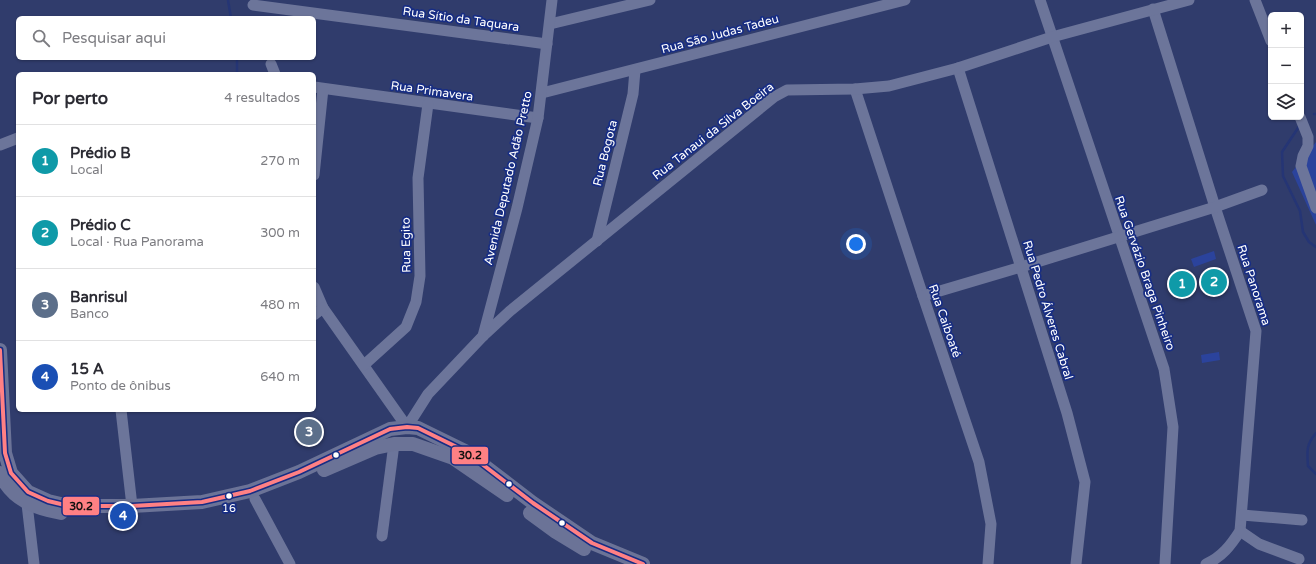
<!DOCTYPE html>
<html lang="pt">
<meta charset="utf-8">
<style>
:root{--surface:#fff;--page:#f7f7f7;--text:#2b2b33;--muted:#7c7c81;--line:#e1e1e2;--accent:#b45309}
body{margin:0;font-family:"Varela Round",sans-serif;background:var(--page);color:var(--text)}
.controls{position:absolute;right:12px;top:12px;display:grid;overflow:hidden;border-radius:6px;box-shadow:0 1px 3px #0004}
.controls button{width:36px;height:36px;display:grid;place-items:center;padding:0;border:0;border-bottom:1px solid var(--line);background:var(--surface);color:var(--text);font:20px sans-serif}
.you{position:absolute;left:856px;top:244px;width:14px;height:14px;margin:-10px;border:3px solid #fff;border-radius:50%;background:#1a73e8;box-shadow:0 0 0 6px #1a73e833}
.badge{display:grid;place-items:center;width:26px;height:26px;border-radius:50%;background:var(--accent);color:#fff;font-size:13px;font-weight:700}
.pin{position:absolute;translate:-50% -50%;border:2px solid #fff;box-shadow:0 1px 4px #0006}
.list{margin:0;padding:0;list-style:none}
h2{display:flex;justify-content:space-between;align-items:center;height:52px;margin:0;padding:0 16px;font-size:17px}
h2 small{font-size:13px;font-weight:400;color:var(--muted)}
.list li{display:grid;grid-template-columns:26px 1fr auto;gap:12px;align-items:center;box-sizing:border-box;height:72px;padding:0 16px;border-top:1px solid var(--line)}
.list b{display:block;font-size:15px;white-space:nowrap}
.list p{margin:0;font-size:13px;white-space:nowrap;color:var(--muted)}
.list em{font-size:13px;font-style:normal;color:var(--muted)}
.icon{flex:none;width:22px;height:22px;fill:none;stroke:currentColor;stroke-width:2;stroke-linecap:round;stroke-linejoin:round}
.map{position:relative;flex:none;width:1316px;height:564px;overflow:hidden}
.search{position:absolute;background:var(--surface);box-shadow:0 1px 3px #0004;left:16px;top:16px;width:300px;height:44px;display:flex;align-items:center;gap:10px;box-sizing:border-box;padding:0 14px;border-radius:6px;color:var(--muted);font-size:15px}
.panel{position:absolute;background:var(--surface);box-shadow:0 1px 3px #0004;left:16px;top:72px;width:300px;height:340px;border-radius:6px}
.map>svg:first-child{display:block}
</style>
<div class="map">
<svg width="1316" height="564" viewBox="0 0 1316 564">
<rect width="100%" height="100%" fill="#303c6c"/>
<g fill="#2b439c">
<polygon points="1316,142 1316,225 1292,172"/>
<polygon points="1214,251 1216,259 1194,267 1191,259"/>
<polygon points="1219,352 1220,360 1202,363 1201,355"/>
</g>
<g fill="none" stroke-linecap="round" stroke-linejoin="round">
<g stroke="#253575" stroke-width="2.5">
<polyline points="228,0 231,18"/>
<polyline points="237,74 237,58"/>
<polyline points="1314,114 1316,114"/>
<polyline points="1300,125 1282,152 1283,176 1300,211 1303,232 1309,242 1316,247"/>
<path d="M1316,433C1306,444 1307,452 1308,466L1316,474"/>
</g>
<g stroke="#6c759a" stroke-width="11">
<polyline points="1040,0 1164,369 1173,427 1165,564"/>
<polyline points="1255,0 1271,41"/>
<polyline points="253,5 547,44"/>
<path d="M1153,9L1215,207L1256,331L1240,531C1231,545 1222,557 1206,564"/>
<polyline points="550,24 650,0"/>
<polyline points="271,64 275,74"/>
<polyline points="958,68 1067,413 1085,482 1076,564"/>
<polyline points="314,87 538,118"/>
<polyline points="855,89 923,296 979,462 991,524 988,564"/>
<polyline points="542,93 905,0"/>
<polyline points="1300,117 1308,137 1308,146 1303,156 1301,166 1316,208"/>
<polyline points="0,145 18,138"/>
<polyline points="314,175 323,89"/>
<polyline points="597,241 633,94 635,70"/>
<polyline points="314,287 323,308 407,427 428,394 483,336 510,311 774,97 787,90 855,89 889,86 958,68 1052,37 1189,0"/>
<polyline points="923,296 1021,267 1215,207 1262,190"/>
<polyline points="314,315 323,308"/>
<polyline points="483,336 517,208 538,118 552,0"/>
<polyline points="364,365 406,327 416,302 420,276 418,178 428,104"/>
<polyline points="121,410 132,506"/>
<polyline points="28,497 27,504 34,564"/>
<polyline points="255,499 290,564"/>
<polyline points="1242,515 1302,520"/>
<polyline points="1240,531 1259,544 1299,559"/>
<polyline points="382,536 394,444"/>
</g>
<g stroke="#6b7397" stroke-width="14">
<polyline points="0,350 5,453 11,473 28,492 48,501 69,506 132,506 202,502 250,491 299,472 390,429 407,427 418,428 465,451 533,503 592,543 643,564"/>
<polyline points="324,470 375,448 394,444 413,444 453,458 507,495"/>
<path d="M0,473C11,500 35,508 61,513"/>
<polyline points="530,513 556,532 584,549"/>
</g>
<g stroke="#172d84" stroke-width="7">
<polyline id="bus-1" points="0,350 5,453 11,473 28,492 48,501 69,506 132,506 202,502 250,491 299,472 390,429 407,427 418,428 465,451 533,503 592,543 643,564"/>
</g>
<use href="#bus-1" stroke="#ff8084" stroke-width="4"/>
</g>
<g fill="#fff" stroke="#172d84" stroke-width="1.5">
<circle cx="336" cy="455" r="3.5"/>
<circle cx="509" cy="484" r="3.5"/>
<circle cx="229" cy="496" r="3.5"/>
<circle cx="562" cy="523" r="3.5"/>
</g>
<g text-anchor="middle" stroke-width="3.5" stroke-linejoin="round" paint-order="stroke">
<g font-size="11" fill="#fff" stroke="#172d84">
<text x="229" y="512">16</text>
</g>
<g font-size="12" fill="#fff" stroke="#172d84">
<text transform="translate(461 19) rotate(8)" y="4">Rua Sítio da Taquara</text>
<text transform="translate(720 34) rotate(-15)" y="4">Rua São Judas Tadeu</text>
<text transform="translate(432 91) rotate(8)" y="4">Rua Primavera</text>
<text transform="translate(713 131) rotate(-38)" y="4">Rua Tanaui da Silva Boeira</text>
<text transform="translate(605 153) rotate(-76)" y="4">Rua Bogota</text>
<text transform="translate(508 178) rotate(-77)" y="4">Avenida Deputado Adão Pretto</text>
<text transform="translate(406 245) rotate(-91)" y="4">Rua Egito</text>
<text transform="translate(1145 273) rotate(71)" y="4">Rua Gervázio Braga Pinheiro</text>
<text transform="translate(1254 285) rotate(72)" y="4">Rua Panorama</text>
<text transform="translate(1048 310) rotate(73)" y="4">Rua Pedro Álveres Cabral</text>
<text transform="translate(945 321) rotate(71)" y="4">Rua Caiboaté</text>
</g>
</g>
<g stroke="#172d84" stroke-width="1.5">
<rect x="451" y="446" width="38" height="19" rx="4" fill="#ff8084"/>
<rect x="62" y="496" width="38" height="20" rx="4" fill="#ff8084"/>
</g>
<g font-size="11" text-anchor="middle" font-weight="bold" fill="#111">
<text x="470" y="459">30.2</text>
<text x="81" y="510">30.2</text>
</g>
</svg>
<div class="controls">
<button>+</button>
<button>−</button>
<button><svg class="icon" aria-label="layers" viewBox="0 0 24 24"><path d="M12 4l9 5-9 5-9-5zM3 14l9 5 9-5"/></svg></button>
</div>
<div class="you"></div>
<div class="pin badge" style="left:1182px;top:284px;background:#0f9aa8">1</div>
<div class="pin badge" style="left:1214px;top:282px;background:#0f9aa8">2</div>
<div class="pin badge" style="left:309px;top:432px;background:#5c6f8a">3</div>
<div class="pin badge" style="left:123px;top:516px;background:#1a4fb4">4</div>
<div class="search"><svg class="icon" aria-label="search" viewBox="0 0 24 24"><circle cx="10" cy="10" r="6"/><path d="M15 15l6 6"/></svg>Pesquisar aqui</div>
<section class="panel">
<h2>Por perto<small>4 resultados</small></h2>
<ul class="list">
<li><span class="badge" style="background:#0f9aa8">1</span><div><b>Prédio B</b><p>Local</p></div><em>270 m</em></li>
<li><span class="badge" style="background:#0f9aa8">2</span><div><b>Prédio C</b><p>Local · Rua Panorama</p></div><em>300 m</em></li>
<li><span class="badge" style="background:#5c6f8a">3</span><div><b>Banrisul</b><p>Banco</p></div><em>480 m</em></li>
<li><span class="badge" style="background:#1a4fb4">4</span><div><b>15 A</b><p>Ponto de ônibus</p></div><em>640 m</em></li>
</ul>
</section>
</div>
